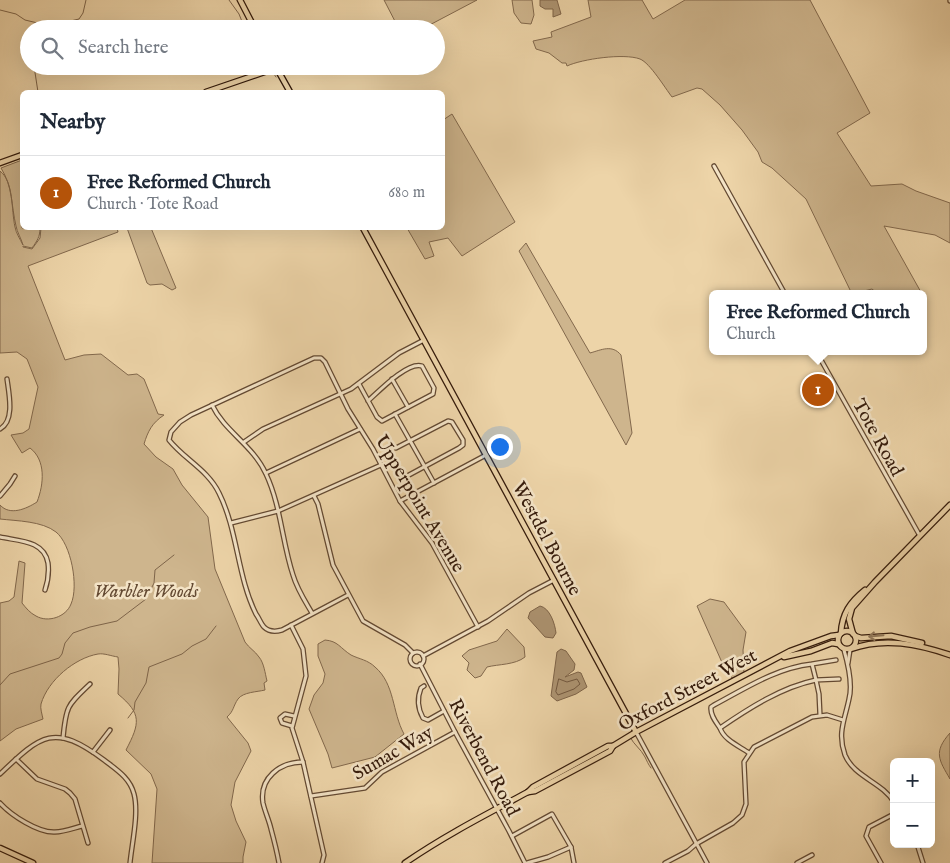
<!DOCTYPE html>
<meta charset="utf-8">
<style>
:root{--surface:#fff;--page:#f6f6f7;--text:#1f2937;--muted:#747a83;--line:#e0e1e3;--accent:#b45309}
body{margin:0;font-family:"IM FELL English",serif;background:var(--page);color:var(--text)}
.controls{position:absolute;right:15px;bottom:15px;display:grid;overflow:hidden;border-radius:8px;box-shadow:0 5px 20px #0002}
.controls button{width:45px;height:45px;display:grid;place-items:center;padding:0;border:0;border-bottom:1px solid var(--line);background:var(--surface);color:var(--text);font:25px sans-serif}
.you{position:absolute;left:499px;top:446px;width:18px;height:18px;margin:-12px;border:4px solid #fff;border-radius:50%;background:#1a73e8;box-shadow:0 0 0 8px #1a73e833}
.badge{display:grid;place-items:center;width:32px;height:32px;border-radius:50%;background:var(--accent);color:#fff;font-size:16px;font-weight:700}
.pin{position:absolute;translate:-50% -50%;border:2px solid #fff;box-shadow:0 1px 5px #0006}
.popup{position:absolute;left:709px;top:290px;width:218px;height:65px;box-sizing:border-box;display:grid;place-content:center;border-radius:8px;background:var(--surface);filter:drop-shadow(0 1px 4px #0005);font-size:16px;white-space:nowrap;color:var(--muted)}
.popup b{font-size:19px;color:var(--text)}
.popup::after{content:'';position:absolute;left:50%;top:100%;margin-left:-10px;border:10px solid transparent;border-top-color:var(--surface)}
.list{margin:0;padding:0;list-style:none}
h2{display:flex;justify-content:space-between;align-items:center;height:65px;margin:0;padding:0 20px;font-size:21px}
h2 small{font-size:16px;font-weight:400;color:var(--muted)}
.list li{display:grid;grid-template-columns:32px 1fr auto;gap:15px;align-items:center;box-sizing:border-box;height:75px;padding:0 20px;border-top:1px solid var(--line)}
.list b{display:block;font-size:19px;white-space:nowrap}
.list p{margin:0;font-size:16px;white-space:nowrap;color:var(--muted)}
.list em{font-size:16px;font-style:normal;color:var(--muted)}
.icon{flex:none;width:28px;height:28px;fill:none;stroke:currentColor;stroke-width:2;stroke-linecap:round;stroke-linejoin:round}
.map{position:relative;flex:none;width:950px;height:863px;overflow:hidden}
.search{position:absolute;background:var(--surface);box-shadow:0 5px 20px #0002;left:20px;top:20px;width:425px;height:55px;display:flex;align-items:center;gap:12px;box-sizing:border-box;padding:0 18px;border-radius:28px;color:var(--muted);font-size:19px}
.panel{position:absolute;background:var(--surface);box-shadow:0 5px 20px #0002;left:20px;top:90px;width:425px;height:140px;border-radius:8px}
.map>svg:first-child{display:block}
</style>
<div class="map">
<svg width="950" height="863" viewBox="0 0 950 863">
<rect width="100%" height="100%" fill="#edd4a8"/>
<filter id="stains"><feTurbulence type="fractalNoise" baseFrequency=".004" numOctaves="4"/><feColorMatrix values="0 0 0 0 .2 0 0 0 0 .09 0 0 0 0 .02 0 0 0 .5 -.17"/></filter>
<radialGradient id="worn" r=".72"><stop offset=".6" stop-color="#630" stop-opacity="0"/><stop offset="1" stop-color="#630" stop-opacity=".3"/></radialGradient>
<g fill="#ceb58d" stroke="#82684c">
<polygon points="384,0 477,0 422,29 399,29"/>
<polygon points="512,0 532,0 534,15 531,24 521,23 514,13"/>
<path d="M588,0H642L653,19L685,0H810L870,113L837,133L871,186L902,184L916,191L950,203V243L935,235L884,226L922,294H878L872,289L852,294L806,199L772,168L762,162L758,152L742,130L720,105L702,89L697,88L672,97C665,88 650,63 640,59C624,53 582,59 567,66L566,63H562L549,53L536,49L533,41L552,37L551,32L591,17Z"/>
<polygon points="452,114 515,222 462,256 448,238 429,242 434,256 425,259 407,228 442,228 443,120"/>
<path d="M22,160V228H40C40,237 37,241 32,248L23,246V247L32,249L40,238L41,228H67L70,229L75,228H117L118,232L28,266L65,360L84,355L101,354L128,375L137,374L144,379L158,414L164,415C152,423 148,431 144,444L156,457L173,469L182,485L208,517L215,569L245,642C249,648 255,651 259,657C264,663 265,673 267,681L264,683L265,690C257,692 243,692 238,699C233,706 234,711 227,717L248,743L251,751L235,782L231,805L236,821L246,842L243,857V863H152L157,789L151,774L126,750C140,723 142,714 118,694L119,669L118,657C111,656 104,653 98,654C75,658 48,680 41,704C40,708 42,714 43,719L16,729L0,741V603L9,601L14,597L19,561L25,563L22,603C26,608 30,613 36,616C48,623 66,617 71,604C79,586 71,544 56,532C42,521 17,521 0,519V505C10,516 26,509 37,502C44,484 46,460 30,448L22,453L11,435L23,433L29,429L38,387L27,359L17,352L0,353V171C14,182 11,209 15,227C16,233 20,239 23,245C21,238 17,232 16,226C11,205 13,187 1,168Z"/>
<polygon points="127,228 151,228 176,288 172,290 162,284 150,285 147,283"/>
<path d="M526,243L590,353C601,350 612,344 621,355L632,433L626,445L519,251Z"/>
<polygon points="710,599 724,602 746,632 743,650 744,673 732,678 724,667 697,606"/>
<path d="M507,629L524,647L525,657C515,665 499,664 487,667L481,676L475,678L467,670L469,663L462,656L469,650L497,641Z"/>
<path d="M325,640C338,641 340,648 351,655C359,659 368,660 375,667C395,684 392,712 404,734L375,757L332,768L328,754L309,709L314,695L323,683L325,674L318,656V644Z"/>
<path d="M950,733V779C939,760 933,752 950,733Z"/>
</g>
<g fill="#ae9573" stroke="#7e6449">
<polygon points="540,0 557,0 561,14 553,17 553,9 545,9 540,6"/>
<path d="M540,606C550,608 555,624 556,633L553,638L545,637L528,618L530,612Z"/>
<polygon points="561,649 566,651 575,664 574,670 565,677 578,672 581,673 587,687 576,694 557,701 551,696 557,652"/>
</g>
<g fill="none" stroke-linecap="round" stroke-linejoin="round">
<polygon stroke="#72583f" stroke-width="1" points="559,679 567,682 577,679 580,684 574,689 558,695 556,692"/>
<g stroke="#7e6449" stroke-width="1">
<polyline points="229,0 239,14 245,29"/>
<polyline points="0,10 16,14 25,20 46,25 58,24 79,19 83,13 86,0"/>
<polyline points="61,29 69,23"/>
<polyline points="34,66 38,92"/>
<polyline points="272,71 276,77"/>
<polyline points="0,685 10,674 59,658 62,654 65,643 73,633 90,627 117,621 146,599 154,583 155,570 174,555"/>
<polyline points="128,718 134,710 135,702 146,683 149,667 182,654 192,646 206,639 216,626"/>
<path d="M630,737C634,745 641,749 645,757C647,761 648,764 651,768"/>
</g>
<g stroke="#634932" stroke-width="5.5">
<g id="minor">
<polyline points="950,0 950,1"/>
<polyline points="714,166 785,294"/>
<polyline points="816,351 920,536"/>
<polyline points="392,379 408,407"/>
<path d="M359,384L377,417L382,421L433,394L434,388L422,366C408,361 379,391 368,401"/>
<path d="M212,405C225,432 253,445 266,474C281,506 282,542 293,575C297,589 305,601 312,613"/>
<polyline points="395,414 434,483"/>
<path d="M0,429C15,421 9,394 7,379"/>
<polyline points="244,442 263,429 351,389 399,353 424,340"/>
<polyline points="396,448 448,421 452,422 463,440 463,445 459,448 409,475"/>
<polyline points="266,473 360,429"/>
<polyline points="0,496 10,484 15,476"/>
<polyline points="314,496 318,504 333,565 363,621 405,645 413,653"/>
<polyline points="400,501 486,455"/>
<polyline points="231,523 278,511 381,465"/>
<path d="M0,537C18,541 44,540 48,563C49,571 48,581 45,590"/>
<path d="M348,595L282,630C275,632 269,632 264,627C261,624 259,618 256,614C237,576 238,531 219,493C208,470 184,459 169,440L171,432L180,422L191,415L314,358H321L325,362L348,409L373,449L400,501L432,543L478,627"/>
<polyline points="291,625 303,649 306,676 292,728 303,762 324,855 322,863"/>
<path d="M844,650C848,664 853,684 849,699C845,719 837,733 845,755C854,777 882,782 894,802"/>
<circle cx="417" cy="659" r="7"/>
<polyline points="423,656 488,621 529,593 554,580"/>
<polyline points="848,663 850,650"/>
<polyline points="420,664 455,732 509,831 525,863"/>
<path d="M812,664C776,668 746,688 714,705L711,707C710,715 716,722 720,728C749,708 782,687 816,680L812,664L836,660"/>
<path d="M424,686L421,688C417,698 418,709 423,718L428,720L444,711"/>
<polyline points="820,715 819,694 816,680 839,679"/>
<polyline points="292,726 282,723 280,718 285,714 294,716"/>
<path d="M720,728C724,740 739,746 749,753"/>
<polyline points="636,732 707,863"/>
<path d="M63,738C66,705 68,705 90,684"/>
<polyline points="93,752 110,730"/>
<polyline points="16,759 37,779 65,789 70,793 75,799 88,843"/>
<path d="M0,774C42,734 54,723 104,760C117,770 130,778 134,794C139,813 132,843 130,863"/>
<polyline points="311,796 365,788 382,772 455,732"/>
<path d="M0,803C11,815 38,833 55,832C64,832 74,828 82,826"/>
<polyline points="512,836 552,814 571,847 548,857 527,863"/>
<polyline points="917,844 923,863"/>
<polyline points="571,847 574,863"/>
<path d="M279,863C277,852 274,840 271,829C269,820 265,812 263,803C259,778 280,762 303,762"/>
<polyline points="665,863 688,851 696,844 733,823 742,815 746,804 744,762 754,747 812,717 827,715 843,720"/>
<polyline points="797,863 812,855"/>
<polyline points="881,863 866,836 869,827 894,814"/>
</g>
</g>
<g stroke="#351b0b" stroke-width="7">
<g id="major">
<polyline points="240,0 255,29"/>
<polyline points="276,67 290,92"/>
<polyline points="206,92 276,68"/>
<polyline points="0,163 22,155"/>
<polyline points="363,228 636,732"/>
<circle cx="847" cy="640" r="9"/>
<path d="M841,633C842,614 850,602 865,590"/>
<polyline points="853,634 849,619 852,608 875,582 950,505"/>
<polyline points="855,636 861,638 891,636 922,643"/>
<path d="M851,649C884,637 918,644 950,655"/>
<polyline points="784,657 811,651 832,643 838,644"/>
<polyline points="528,792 535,791 610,751 613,746 636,732 790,651 831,636 839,635"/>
<polyline points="0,848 33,863"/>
<path d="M405,863C444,836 487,814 528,792L533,787L608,746H613"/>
</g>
</g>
<use href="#minor" stroke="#f3e3c6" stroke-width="3"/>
<use href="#major" stroke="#edd4a8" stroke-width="4.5"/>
</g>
<defs><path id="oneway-shaft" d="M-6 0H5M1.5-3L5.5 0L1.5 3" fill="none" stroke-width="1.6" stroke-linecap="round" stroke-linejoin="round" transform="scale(1.25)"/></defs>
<use stroke="#91785a" href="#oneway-shaft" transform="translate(876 636) rotate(175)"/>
<g text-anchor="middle" stroke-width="5" stroke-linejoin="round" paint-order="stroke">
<g font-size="19" fill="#351b0b" stroke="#f3e3c6">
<text transform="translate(879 437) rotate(61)" y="7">Tote Road</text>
<text transform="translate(421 503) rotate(59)" y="7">Upperpoint Avenue</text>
<text transform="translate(548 538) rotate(62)" y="7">Westdel Bourne</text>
<text transform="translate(687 689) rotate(-28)" y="7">Oxford Street West</text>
<text transform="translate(392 752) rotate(-30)" y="7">Sumac Way</text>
<text transform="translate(485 757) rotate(62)" y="7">Riverbend Road</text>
</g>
<g font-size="19" font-style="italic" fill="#634932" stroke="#f3e3c6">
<text x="146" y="597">Warbler Woods</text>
</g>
</g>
<rect width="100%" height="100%" filter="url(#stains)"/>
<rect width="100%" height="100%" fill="url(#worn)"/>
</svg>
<div class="controls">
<button>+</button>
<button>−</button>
</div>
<div class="you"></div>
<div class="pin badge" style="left:818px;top:390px">1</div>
<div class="popup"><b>Free Reformed Church</b>Church</div>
<div class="search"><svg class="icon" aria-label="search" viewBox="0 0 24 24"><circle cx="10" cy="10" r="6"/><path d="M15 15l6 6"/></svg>Search here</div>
<section class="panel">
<h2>Nearby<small></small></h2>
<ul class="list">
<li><span class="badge">1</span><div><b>Free Reformed Church</b><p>Church · Tote Road</p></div><em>680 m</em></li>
</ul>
</section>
</div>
